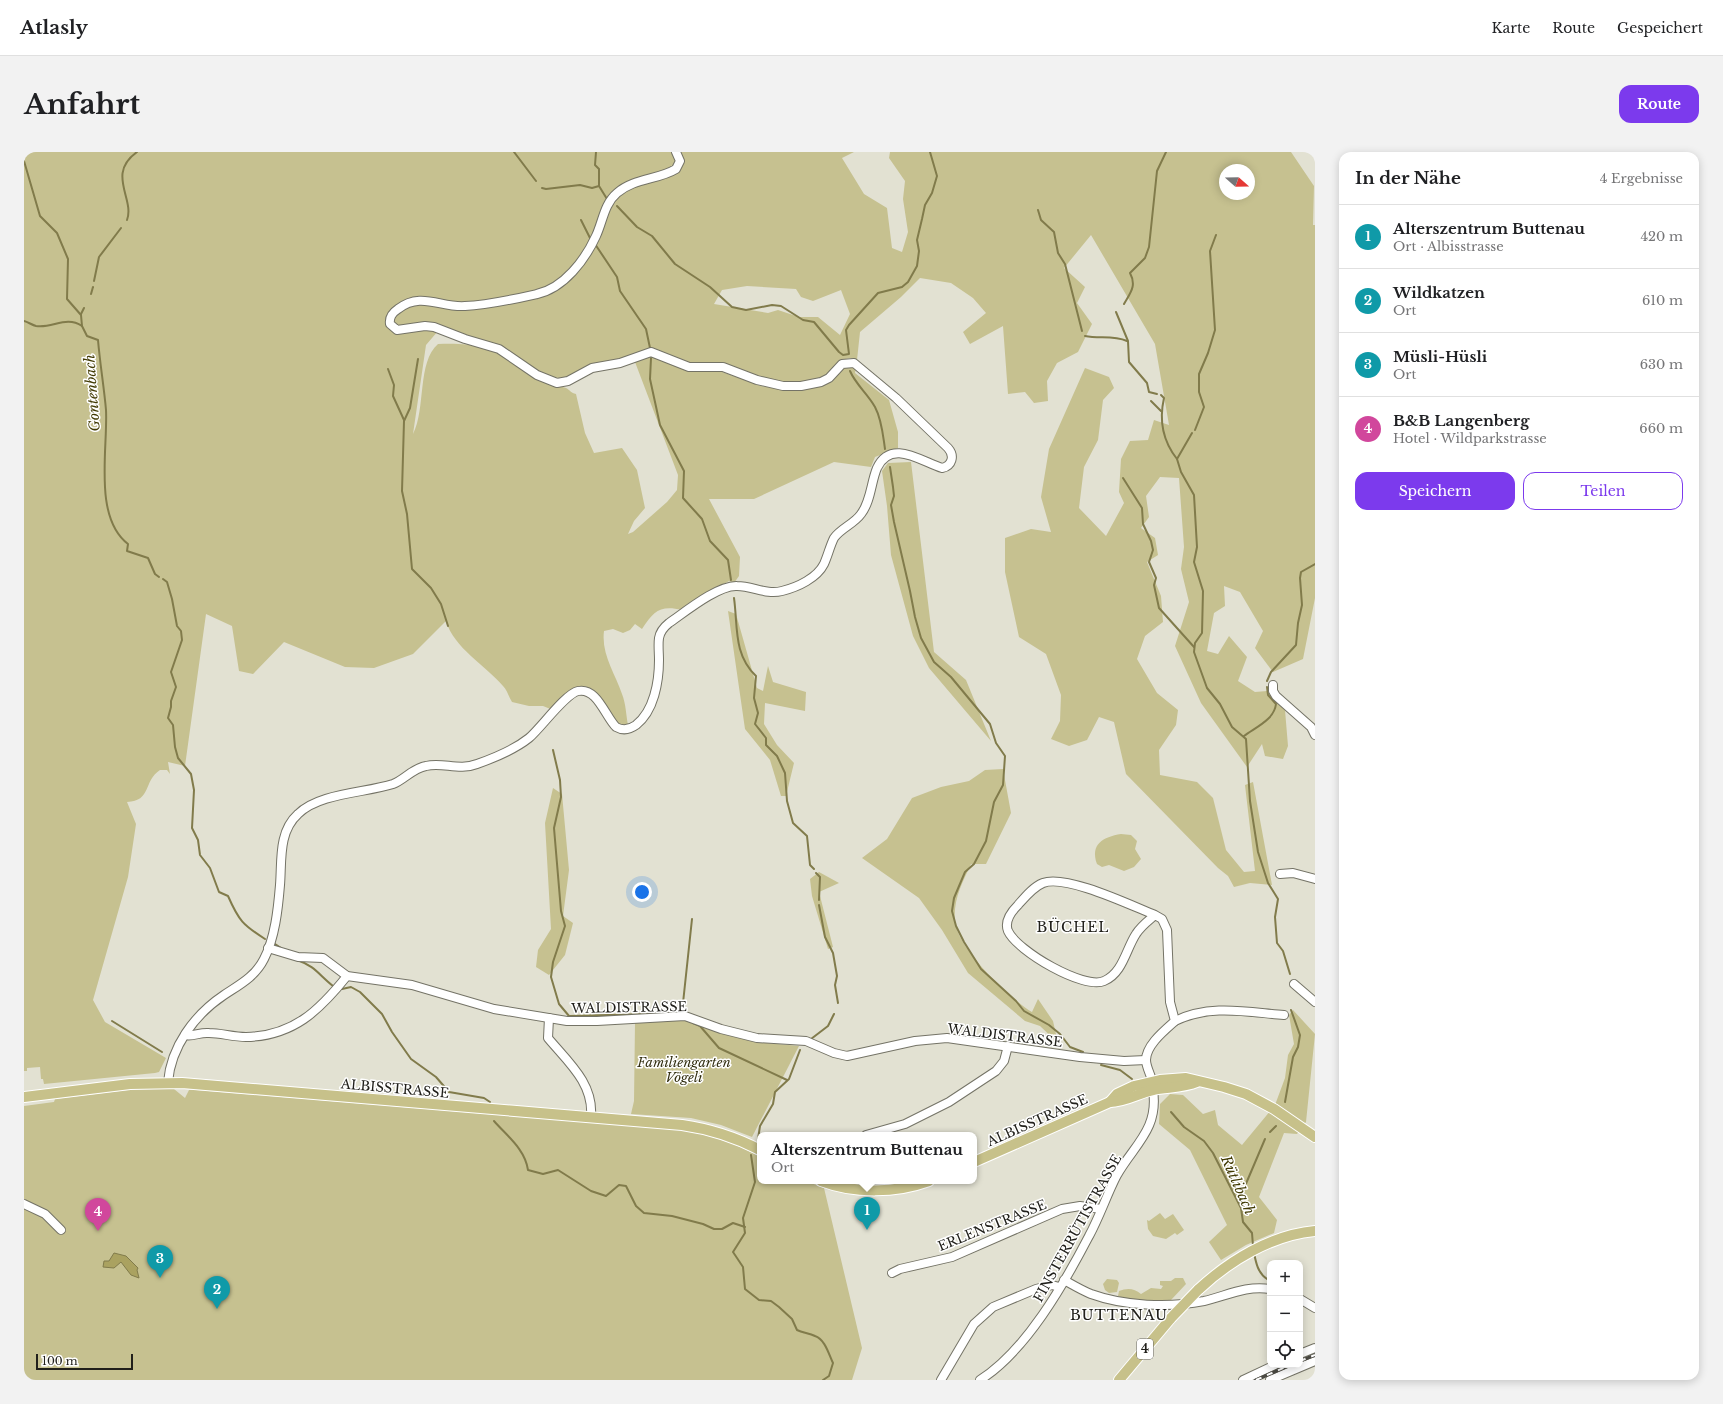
<!DOCTYPE html>
<html lang="de">
<meta charset="utf-8">
<style>
:root{--surface:#fff;--page:#f2f2f2;--text:#202124;--muted:#757577;--line:#e0e0e0;--accent:#7c3aed}
body{margin:0;font-family:"Libre Baskerville",serif;background:var(--page);color:var(--text)}
.controls{position:absolute;right:12px;bottom:12px;display:grid;overflow:hidden;border-radius:8px;box-shadow:0 2px 10px #0003}
.controls button{width:36px;height:36px;display:grid;place-items:center;padding:0;border:0;border-bottom:1px solid var(--line);background:var(--surface);color:var(--text);font:20px sans-serif}
.compass{position:absolute;left:1195px;top:12px;width:36px;height:36px;border-radius:50%;background:var(--surface);box-shadow:0 2px 10px #0003;rotate:110deg}
.scale{position:absolute;left:12px;bottom:10px;width:97px;box-sizing:border-box;padding-left:4px;border:2px solid #21201b;border-top:0;font-size:11px;line-height:14px;white-space:nowrap;color:#21201b;-webkit-text-stroke:3px #fff;paint-order:stroke}
.you{position:absolute;left:618px;top:740px;width:14px;height:14px;margin:-10px;border:3px solid #fff;border-radius:50%;background:#1a73e8;box-shadow:0 0 0 6px #1a73e833}
.badge{display:grid;place-items:center;width:26px;height:26px;border-radius:50%;background:var(--accent);color:#fff;font-size:13px;font-weight:700}
.pin{position:absolute;translate:-50% -33px;filter:drop-shadow(0 1px 2px #0008)}
.pin::after{content:'';position:absolute;top:21px;width:14px;height:12px;background:inherit;clip-path:polygon(0 0,100% 0,50% 100%)}
.popup{position:absolute;left:733px;top:980px;width:220px;height:52px;box-sizing:border-box;display:grid;place-content:center;border-radius:8px;background:var(--surface);filter:drop-shadow(0 1px 3px #0005);font-size:13px;white-space:nowrap;color:var(--muted)}
.popup b{font-size:15px;color:var(--text)}
.popup::after{content:'';position:absolute;left:50%;top:100%;margin-left:-8px;border:8px solid transparent;border-top-color:var(--surface)}
.list{margin:0;padding:0;list-style:none}
h2{display:flex;justify-content:space-between;align-items:center;height:52px;margin:0;padding:0 16px;font-size:17px}
h2 small{font-size:13px;font-weight:400;color:var(--muted)}
.list li{display:grid;grid-template-columns:26px 1fr auto;gap:12px;align-items:center;box-sizing:border-box;height:64px;padding:0 16px;border-top:1px solid var(--line)}
.list b{display:block;font-size:15px;white-space:nowrap}
.list p{margin:0;font-size:13px;white-space:nowrap;color:var(--muted)}
.list em{font-size:13px;font-style:normal;color:var(--muted)}
.actions{display:flex;gap:8px;padding:12px 16px}
.actions a{flex:1;padding:9px 0;border:1px solid var(--accent);border-radius:12px;text-align:center;font-size:14px;color:var(--accent)}
.actions .main{background:var(--accent);color:#fff}
.icon{flex:none;width:22px;height:22px;fill:none;stroke:currentColor;stroke-width:2;stroke-linecap:round;stroke-linejoin:round}
.map{position:relative;flex:none;width:1291px;height:1228px;overflow:hidden;border-radius:12px}
header{display:flex;align-items:center;gap:24px;box-sizing:border-box;height:56px;padding:0 20px;background:var(--surface);border-bottom:1px solid var(--line)}
header strong{font-size:19px}
nav{display:flex;gap:22px;margin-inline-start:auto;font-size:14px}
.intro{display:flex;align-items:center;justify-content:space-between;box-sizing:border-box;height:96px;padding:0 24px}
h1{margin:0;font-size:28px}
.button{padding:10px 18px;border-radius:12px;background:var(--accent);color:#fff;font-size:14px;font-weight:700}
main{display:flex;gap:24px;padding:0 24px}
aside{flex:1;background:var(--surface);border-radius:12px;box-shadow:0 2px 10px #0003}
.map>svg:first-child{display:block}
</style>
<header>
<strong>Atlasly</strong>
<nav><a>Karte</a><a>Route</a><a>Gespeichert</a></nav>
</header>
<div class="intro"><h1>Anfahrt</h1><a class="button">Route</a></div>
<main>
<div class="map">
<svg width="1291" height="1228" viewBox="0 0 1291 1228">
<rect width="100%" height="100%" fill="#e2e1d2"/>
<g fill="#c6c190" fill-rule="evenodd">
<path d="M0,0H830L818,6L840,42L863,56L868,96L878,100L884,80L879,47L881,29L865,6L866,0H1267L1290,34L1289,73H1291V446L1279,507L1249,520L1231,496L1239,479L1216,440L1200,434L1201,454L1190,461L1183,499L1194,502L1205,484L1223,505L1214,529L1231,540L1243,539L1261,558L1264,594L1259,607L1241,604L1238,592L1223,615L1177,551L1151,494L1165,450L1157,417L1160,395L1155,326L1136,325L1122,344L1125,365L1117,376L1131,386L1134,403L1123,410L1137,444L1139,470L1121,484L1113,507L1133,541L1154,558L1152,573L1135,598L1136,623L1173,630L1189,646L1202,698L1220,720L1231,719L1221,633L1229,630L1248,733L1226,731L1210,735L1204,724L1194,716L1102,622L1090,570L1075,565L1063,588L1045,594L1027,587L1036,569L1037,543L1022,502L995,485L981,420V386L1007,377L1027,380L1017,345L1025,297L1061,216L1085,225L1090,236L1079,248L1074,288L1060,315L1055,356L1082,384L1100,351L1095,340L1097,307L1106,289L1124,288L1130,268L1145,273L1131,192L1067,83L1040,116L1061,135L1053,151L1068,172L1054,200L1033,211L1023,229L1024,249L1010,251L1001,240L984,242L979,174L946,192L939,180L962,161L949,146L927,131L896,126L877,145L836,180L833,208L826,206L818,208L800,226L780,231H761L728,223L699,212L674,213L655,209L626,196L605,206L560,216L542,225L535,226L521,224L477,195L414,179L402,193L389,282C402,257 393,210 414,192C446,191 463,193 490,211L491,213C505,216 515,230 529,234C533,235 538,234 542,236C546,238 547,241 552,242L561,281L570,301L598,296L613,318L621,356L610,369L604,382L609,380L643,350L653,338L654,323L611,210L621,205L631,204L666,219L690,217L737,234L770,239L797,234L803,231L819,216L832,215L831,221L865,248L874,280V296L851,305L847,315L810,310L730,347H685L716,405L715,424L710,431L705,429L698,433L658,458C636,453 630,459 618,477L611,472L606,478L599,481L589,477L580,479C577,502 591,521 598,542C602,552 602,563 604,573H597L592,571C584,557 569,523 548,538C541,543 535,551 529,558L519,554H505L488,550C485,545 483,538 479,534C461,513 430,496 422,469L389,502L350,516L321,515L260,490L229,522L215,519L208,474L182,462L161,614L144,610L143,604L146,622L143,618H136C119,629 128,649 103,650L112,672L104,725L69,848L81,870L142,906L135,920L131,921L20,932L19,927H17L16,915L3,916V919H0ZM1201,18H1225V42H1201ZM723,134L772,137L777,145L789,149L817,138L826,162L816,183L794,165H775L754,158L744,161L690,152L698,138Z"/>
<polygon points="887,310 910,500 942,528 967,589 905,516 889,484 867,403 863,354 858,319 864,311"/>
<polygon points="704,459 712,462 733,536 739,539 744,514 749,530 782,540 781,559 741,551 740,572 753,593 770,611 762,644 757,644 746,608 721,577"/>
<path d="M979,617L987,661L962,712H947C938,731 929,748 931,770C934,797 986,847 1008,860L1014,847L1029,869L1034,891L1016,874L1001,869L944,821L918,778L895,746L838,706L863,687L888,646L917,635L945,629L961,618Z"/>
<polygon points="529,636 538,642 545,718 539,764 549,771 541,803 525,823 512,815 514,798 527,777 521,671"/>
<path d="M1097,682L1107,683L1113,689L1111,697L1117,707L1110,715L1100,719L1085,713L1078,715L1073,712C1066,692 1079,685 1097,682Z"/>
<polygon points="795,720 815,731 795,740 809,795 804,797 788,744 786,727"/>
<polygon points="1269,858 1291,882 1282,970 1273,982 1260,981 1235,1045 1253,1068 1250,1081 1222,1093 1197,1108 1185,1090 1203,1073 1166,998 1135,972 1136,952 1146,942 1159,943 1179,962 1191,958 1194,973 1218,993 1251,953 1261,926 1264,903 1270,892 1265,863"/>
<polygon points="663,867 732,890 775,894 728,985 697,973 667,966 607,962 610,949 611,871"/>
<path d="M144,936L150,937L161,946L165,938H172L657,978C686,983 711,991 736,1005V1029H782L800,1036L838,1196L828,1228H0V954L30,950L31,947L112,937Z"/>
<polygon points="1136,1061 1141,1067 1149,1062 1160,1078 1153,1083 1151,1081 1142,1087 1129,1084 1124,1077 1123,1068 1125,1069"/>
<path d="M1151,1126H1159L1162,1132L1147,1148L1134,1153C1120,1146 1108,1152 1094,1144L1095,1139C1103,1136 1110,1136 1117,1142L1127,1136L1137,1137L1139,1134L1136,1133V1129H1147Z"/>
<polygon points="1083,1127 1093,1128 1095,1131 1093,1140 1085,1141 1081,1138 1079,1132"/>
</g>
<polygon fill="#aaa260" stroke="#817b4b" points="90,1101 102,1104 114,1116 113,1118 115,1126 107,1123 97,1110 90,1116 79,1115 80,1109 85,1109"/>
<g fill="none" stroke-linecap="round" stroke-linejoin="round">
<g stroke="#817b4b" stroke-width="2">
<polyline points="490,0 512,29"/>
<polyline points="572,0 571,13 575,17 575,34 583,47"/>
<path d="M0,9L16,64L33,81L44,107L43,147L57,163L58,174L63,184L74,188C76,212 80,235 82,258C84,297 69,365 104,392L103,399L124,406L131,422L135,425"/>
<polyline points="518,36 522,37 556,33 568,36 575,34"/>
<polyline points="593,54 613,75 628,84 651,112 686,135 708,155 722,158 748,153 757,154 779,168 790,170 815,200 819,203 825,202 822,178 825,173 854,141 878,135 884,130 893,114 895,99 893,88 898,67 901,53 908,41 913,24 906,0"/>
<polyline points="1014,58 1017,68 1030,80 1034,101 1041,112 1058,179"/>
<path d="M103,68C111,47 82,22 113,0"/>
<polyline points="557,68 566,86"/>
<polyline points="571,92 593,125 596,139 622,177 626,196"/>
<polyline points="70,129 75,105 97,76"/>
<polyline points="67,142 69,135"/>
<path d="M1100,152C1106,141 1113,134 1106,121L1121,106L1125,95L1133,19L1142,0"/>
<polyline points="1092,160 1104,189 1105,210 1123,231 1125,240 1133,242"/>
<polyline points="57,162 60,156"/>
<path d="M0,169C4,170 8,173 12,174C28,177 42,163 58,174"/>
<path d="M1061,184C1075,187 1089,183 1103,189"/>
<polyline points="627,206 626,227 636,273 660,319 659,346 678,367 686,389 704,408 707,428"/>
<polyline points="394,207 386,256 380,269 378,339 383,362 388,417 407,436 417,452 424,474"/>
<polyline points="364,217 370,233 369,244 380,268"/>
<path d="M826,219C832,233 844,242 851,255C858,268 859,284 861,297"/>
<path d="M1137,243L1140,246C1135,268 1138,288 1153,307"/>
<polyline points="1127,249 1137,259"/>
<polyline points="1171,278 1180,255 1175,240 1175,222 1184,201 1191,178 1186,99 1192,83"/>
<polyline points="1168,281 1153,307 1157,320 1170,343 1173,395 1170,410 1179,439 1178,481 1171,491 1170,500 1183,536 1196,552 1208,575 1222,587 1226,649 1234,700 1244,731 1254,747 1251,765 1253,791 1259,799 1266,822"/>
<polyline points="866,315 869,335 870,344 867,353 870,370 886,439 891,465 897,486 910,510 927,525 966,572 972,591 981,604 979,633 970,650 962,689 950,712 941,720 930,746 928,759 932,774 940,790 957,817 992,849 1000,859 1025,873 1036,882 1046,895 1059,900"/>
<polyline points="1099,326 1118,356 1119,372 1127,389 1129,398 1125,410 1132,426 1130,433 1135,456 1170,495"/>
<path d="M139,427L143,430L148,447L153,474L157,479L158,488L147,520L152,535L147,549V555L144,566L149,573L151,595L154,606L167,622L170,638L168,676L174,688L176,703L186,716L195,740L204,744C215,769 219,773 241,787"/>
<path d="M710,446C714,474 709,502 732,524L730,546L734,561L731,572L742,586V593L753,604L761,621L763,649L769,671L783,684L786,713L790,717"/>
<polyline points="1243,529 1247,520 1272,493 1274,471 1278,453 1276,426 1277,420 1291,412"/>
<path d="M1220,584C1232,575 1250,568 1252,552L1244,543L1243,535"/>
<polyline points="529,598 536,628 537,645 530,676 537,759 541,774 529,810 527,825 535,852 545,864 624,862"/>
<polyline points="792,721 796,725 795,748"/>
<polyline points="795,753 801,785 809,801 813,824 811,833 814,851"/>
<polyline points="251,792 257,796"/>
<path d="M273,808C291,814 295,823 309,834"/>
<polyline points="318,837 327,835 336,840 358,862 368,880 387,907 412,925 425,940 460,946 466,950"/>
<polyline points="641,861 656,859 659,851 668,767"/>
<polyline points="88,869 138,900"/>
<polyline points="669,871 676,874 695,896 763,928"/>
<polyline points="787,887 804,874 810,862"/>
<polyline points="1077,913 1096,918 1108,927"/>
<polyline points="1261,950 1269,905 1274,895 1276,883 1267,858"/>
<polyline points="1147,960 1160,975 1180,989 1189,1001 1217,1056 1219,1070 1228,1081 1229,1094"/>
<path d="M470,969C483,984 501,997 504,1018L519,1022L534,1018L567,1039L582,1044L595,1033L602,1034L612,1054L620,1061L648,1064L679,1072L690,1077H698L709,1071L721,1075"/>
<polyline points="1246,980 1252,974"/>
<polyline points="734,987 736,974 749,952 751,940 765,927 776,898"/>
<path d="M727,1003L731,1030L719,1066L721,1081L709,1100L719,1115L721,1137L735,1148L747,1149L755,1155L768,1167L773,1178C779,1181 785,1181 791,1184C801,1187 805,1203 809,1211L805,1224L799,1228"/>
<polyline points="1216,1053 1221,1034 1241,987"/>
<path d="M1230,1101C1232,1111 1234,1121 1243,1127"/>
</g>
<g stroke="#747366" stroke-width="10">
<g id="minor">
<polyline points="1249,533 1249,539 1252,544 1287,575 1291,583"/>
<polyline points="1256,722 1269,721 1291,727"/>
<polyline points="244,796 274,805 299,806 323,824 388,833 470,857 543,869 573,869 661,864 697,877 733,886 782,889 810,901 823,904 891,889 923,886 1056,905 1100,909 1122,908"/>
<polyline points="1270,832 1291,850"/>
<path d="M525,866L524,886C543,909 570,931 567,965"/>
<path d="M1151,869C1186,852 1222,860 1260,863"/>
<path d="M161,883C169,885 176,880 185,881C197,881 209,885 222,885C269,884 295,859 323,824"/>
<path d="M1128,929C1127,923 1122,915 1122,908C1122,893 1141,878 1151,869L1146,850L1143,778L1138,767L1131,763C1108,754 1042,722 1019,731C1009,735 1001,745 994,753C987,760 980,769 984,779C993,799 1060,838 1080,829C1099,821 1102,797 1112,782C1117,774 1124,769 1131,763"/>
<path d="M144,930C147,895 170,863 200,843C215,833 231,825 240,807C251,786 254,757 256,733C258,709 254,680 274,662C295,641 341,641 369,632C380,628 389,616 402,614C419,610 435,619 453,612C470,606 490,598 505,586C517,576 541,542 554,539C573,535 581,564 592,575C599,579 605,578 612,573C630,559 635,530 635,508C635,501 634,493 635,486C636,480 640,475 645,471C661,460 694,433 713,434C729,434 742,443 758,439C774,435 793,426 800,412C804,403 806,394 810,386C817,376 830,372 837,362C847,349 847,330 853,316C867,286 898,310 918,316C928,314 931,304 924,296L872,246L830,211L818,212L805,226L797,230L777,234H759L733,228L699,215H665L627,200L596,211L568,216L544,229L533,231L513,223L475,197L441,187L410,175L401,174L373,178L366,172C365,165 368,161 374,157C397,139 417,156 441,154C465,153 491,147 513,142C540,136 561,108 572,84C579,69 580,52 593,41C610,26 634,28 652,17L656,9L652,0"/>
<polyline points="842,983 881,972 925,950 972,919 980,909 984,894"/>
<polyline points="0,1052 21,1062 37,1078"/>
<polyline points="868,1121 876,1117 928,1105 1038,1057 1056,1054 1077,1057"/>
<path d="M1040,1128C1049,1133 1057,1138 1067,1142C1100,1154 1145,1156 1180,1149C1202,1144 1222,1133 1246,1137"/>
<polyline points="1276,1147 1291,1156"/>
<polyline points="1276,1202 1291,1196"/>
<polyline points="917,1228 950,1172 969,1155 1012,1137 1028,1133 1035,1135"/>
<path d="M956,1228C1002,1199 1040,1132 1065,1084C1076,1064 1083,1042 1093,1023C1110,993 1135,977 1129,938"/>
<polyline points="1219,1228 1251,1213"/>
<polyline points="1246,1228 1291,1209"/>
</g>
</g>
<g stroke="#fff" stroke-width="12">
<g id="major">
<path d="M0,945L106,932L158,931L658,973C686,977 711,985 736,998"/>
<polyline points="1086,950 1093,942 1110,934 1136,928 1162,926 1200,935 1222,942 1250,957 1291,985"/>
<path d="M950,1010L1086,950C1101,950 1115,941 1129,938C1144,935 1159,936 1173,930"/>
<path d="M797,1029C831,1042 872,1041 905,1029"/>
<path d="M1174,1138C1205,1109 1247,1083 1291,1079"/>
<polyline points="1095,1228 1147,1166"/>
</g>
</g>
<use href="#minor" stroke="#fff" stroke-width="8"/>
<use href="#major" stroke="#c7c18a" stroke-width="10"/>
<g stroke="#4c4b44" stroke-width="3.5">
<g id="rail">
<polyline points="1276,1209 1291,1203"/>
<polyline points="1232,1228 1266,1213"/>
</g>
</g>
<use href="#rail" stroke="#fff" stroke-width="2" stroke-dasharray="6" stroke-linecap="butt"/>
<g stroke="#fff" stroke-width="12" stroke-linecap="butt">
<polyline id="major-bridge" points="1147,1166 1174,1138"/>
</g>
<use href="#major-bridge" stroke="#c7c18a" stroke-width="10"/>
</g>
<g text-anchor="middle" stroke-width="3" stroke-linejoin="round" paint-order="stroke">
<rect fill="#fff" stroke="#64635f" stroke-width="1" x="1113" y="1187" width="16" height="20" rx="3"/>
<g font-size="12" font-weight="bold" fill="#21201b">
<text x="1121" y="1201">4</text>
</g>
<g font-size="13" fill="#21201b" stroke="#fff">
<text transform="translate(605 855) rotate(-1)" y="5">WALDISTRASSE</text>
<text transform="translate(981 883) rotate(7)" y="5">WALDISTRASSE</text>
<text transform="translate(371 936) rotate(5)" y="5">ALBISSTRASSE</text>
<text transform="translate(1013 968) rotate(-24)" y="5">ALBISSTRASSE</text>
<text transform="translate(968 1073) rotate(-22)" y="5">ERLENSTRASSE</text>
<text transform="translate(1053 1076) rotate(-61)" y="5">FINSTERRÜTISTRASSE</text>
</g>
<g font-size="13" font-style="italic" fill="#312d0f" stroke="#fff">
<text x="660" y="915">Familiengarten<tspan x="660" dy="15">Vögeli</tspan></text>
</g>
<g font-size="14" font-style="italic" fill="#413a03" stroke="#fff">
<text transform="translate(68 241) rotate(-94)" y="5">Gontenbach</text>
<text transform="translate(1214 1033) rotate(66)" y="5">Rütlibach</text>
</g>
<g font-size="14" letter-spacing="1" fill="#21201b" stroke="#fff">
<text x="1049" y="780">BÜCHEL</text>
<text x="1095" y="1168">BUTTENAU</text>
</g>
</g>
</svg>
<div class="controls">
<button>+</button>
<button>−</button>
<button><svg class="icon" aria-label="locate" viewBox="0 0 24 24"><circle cx="12" cy="12" r="6"/><path d="M12 2v4M12 18v4M2 12h4M18 12h4"/></svg></button>
</div>
<svg class="compass" viewBox="-18 -18 36 36"><path d="M0-13l5 13h-10z" fill="#e53935"/><path d="M0 13l5-13h-10z" fill="#757577"/></svg>
<div class="scale">100 m</div>
<div class="you"></div>
<div class="pin badge" style="left:843px;top:1078px;background:#0f9aa8">1</div>
<div class="popup"><b>Alterszentrum Buttenau</b>Ort</div>
<div class="pin badge" style="left:193px;top:1157px;background:#0f9aa8">2</div>
<div class="pin badge" style="left:136px;top:1126px;background:#0f9aa8">3</div>
<div class="pin badge" style="left:74px;top:1079px;background:#d1479c">4</div>
</div>
<aside>
<h2>In der Nähe<small>4 Ergebnisse</small></h2>
<ul class="list">
<li><span class="badge" style="background:#0f9aa8">1</span><div><b>Alterszentrum Buttenau</b><p>Ort · Albisstrasse</p></div><em>420 m</em></li>
<li><span class="badge" style="background:#0f9aa8">2</span><div><b>Wildkatzen</b><p>Ort</p></div><em>610 m</em></li>
<li><span class="badge" style="background:#0f9aa8">3</span><div><b>Müsli-Hüsli</b><p>Ort</p></div><em>630 m</em></li>
<li><span class="badge" style="background:#d1479c">4</span><div><b>B&amp;B Langenberg</b><p>Hotel · Wildparkstrasse</p></div><em>660 m</em></li>
</ul>
<div class="actions"><a class="main">Speichern</a><a>Teilen</a></div>
</aside>
</main>
